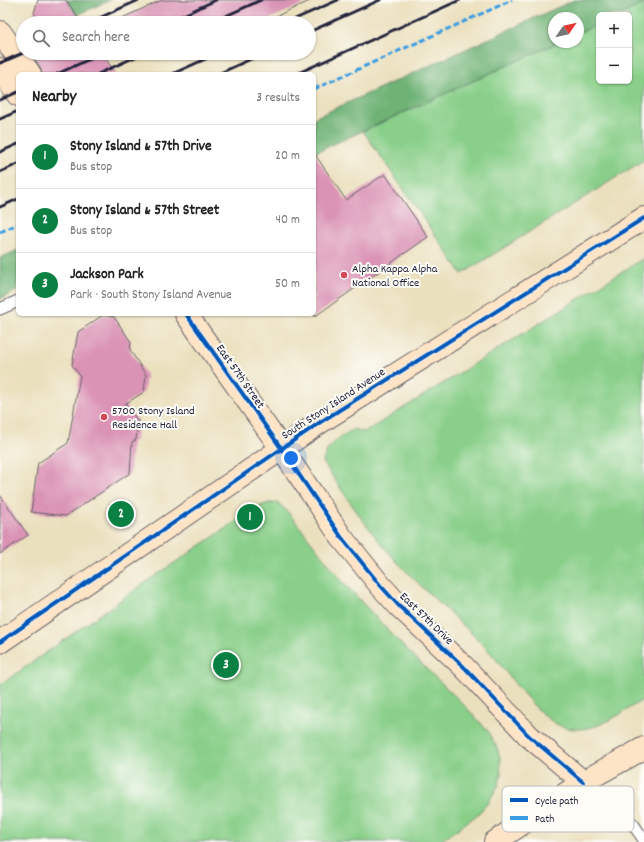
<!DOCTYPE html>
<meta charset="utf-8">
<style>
:root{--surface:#fff;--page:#f6f6f6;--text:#222;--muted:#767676;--line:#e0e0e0;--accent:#0b8043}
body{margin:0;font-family:Dekko,sans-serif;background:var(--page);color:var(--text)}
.controls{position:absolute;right:12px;top:12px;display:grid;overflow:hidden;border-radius:6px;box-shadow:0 1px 3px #0004}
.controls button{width:36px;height:36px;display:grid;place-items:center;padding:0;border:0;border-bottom:1px solid var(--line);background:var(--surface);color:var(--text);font:20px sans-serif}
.compass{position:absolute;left:548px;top:12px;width:36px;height:36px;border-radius:50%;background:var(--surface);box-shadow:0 1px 3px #0004;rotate:56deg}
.you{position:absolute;left:291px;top:458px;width:14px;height:14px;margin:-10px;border:3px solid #fff;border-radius:50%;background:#1a73e8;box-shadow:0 0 0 6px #1a73e833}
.badge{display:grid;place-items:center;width:26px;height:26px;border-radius:50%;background:var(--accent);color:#fff;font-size:13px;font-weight:700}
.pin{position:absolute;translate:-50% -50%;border:2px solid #fff;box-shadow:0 1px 4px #0006}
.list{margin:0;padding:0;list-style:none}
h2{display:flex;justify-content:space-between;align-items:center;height:52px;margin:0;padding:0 16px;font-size:17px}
h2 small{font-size:13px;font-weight:400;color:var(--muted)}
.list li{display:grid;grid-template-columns:26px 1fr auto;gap:12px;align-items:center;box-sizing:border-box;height:64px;padding:0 16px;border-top:1px solid var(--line)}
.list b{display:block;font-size:15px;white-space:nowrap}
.list p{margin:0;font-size:13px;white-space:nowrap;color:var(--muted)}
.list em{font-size:13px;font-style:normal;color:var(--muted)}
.icon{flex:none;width:22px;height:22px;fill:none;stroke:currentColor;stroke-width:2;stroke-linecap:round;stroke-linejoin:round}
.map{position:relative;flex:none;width:644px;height:842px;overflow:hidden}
.search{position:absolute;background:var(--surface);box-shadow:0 1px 3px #0004;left:16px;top:16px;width:300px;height:44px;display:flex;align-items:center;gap:10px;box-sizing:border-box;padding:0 14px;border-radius:22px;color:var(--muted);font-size:15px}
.panel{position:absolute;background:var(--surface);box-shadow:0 1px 3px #0004;left:16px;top:72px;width:300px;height:244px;border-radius:6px}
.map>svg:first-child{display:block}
</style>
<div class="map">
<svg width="644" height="842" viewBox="0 0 644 842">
<rect width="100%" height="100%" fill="#fdfcf7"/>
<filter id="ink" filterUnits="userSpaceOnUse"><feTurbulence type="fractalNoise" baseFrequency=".025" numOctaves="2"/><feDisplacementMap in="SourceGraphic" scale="8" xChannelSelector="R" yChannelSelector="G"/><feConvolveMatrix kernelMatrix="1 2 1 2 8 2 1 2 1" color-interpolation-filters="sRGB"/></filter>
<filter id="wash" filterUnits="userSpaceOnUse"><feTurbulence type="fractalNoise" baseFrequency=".012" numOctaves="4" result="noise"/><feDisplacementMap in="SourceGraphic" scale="16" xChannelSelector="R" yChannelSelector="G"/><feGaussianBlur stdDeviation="0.9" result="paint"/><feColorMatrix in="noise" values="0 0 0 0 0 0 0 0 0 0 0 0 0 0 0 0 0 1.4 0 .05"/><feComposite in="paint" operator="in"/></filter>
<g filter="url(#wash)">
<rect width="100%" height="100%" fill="#ebe0be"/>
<g fill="#89cf89" stroke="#567862">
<polygon points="644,4 644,160 462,274 363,131 559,42 578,42 578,33 599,24 599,81 629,81 629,15 619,15"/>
<path d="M644,258V699C621,713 596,734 567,728C540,723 507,671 488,650C460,620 427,594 399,564C370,533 346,497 323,462C328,442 338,439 354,429L365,432Z"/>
<polygon points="269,503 278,503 288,512 342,581 402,645 466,707 488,731 497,748 500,757 501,776 498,786 488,803 477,815 439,842 0,842 0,685 149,580 259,506"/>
</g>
<g fill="#6eb275" stroke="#486a58">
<polygon points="66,0 110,0 77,15"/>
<polygon points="574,0 644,0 644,4 619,15 599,15 599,24 578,33 578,18 554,18 554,42 559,42 314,153 314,118"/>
<polygon points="18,250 18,290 0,299 0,258"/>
</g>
<g id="blocks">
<g fill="#da93b5">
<polygon points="38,0 66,0 82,23 41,23 34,13"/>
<polygon points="162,0 312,0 261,23 111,23"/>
<polygon points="41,53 102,53 116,74 42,74 40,67 33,57"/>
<polygon points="314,153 346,200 385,174 428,237 314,317"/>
<polygon points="103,315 114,317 131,342 130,350 146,375 144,392 125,404 138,421 136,440 132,442 130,473 66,516 31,512 38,463 68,443 80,376 72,365 78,332"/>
<polygon points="0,495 28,535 0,554"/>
</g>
</g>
</g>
<g filter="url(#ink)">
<use href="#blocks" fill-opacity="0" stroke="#686469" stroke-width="1"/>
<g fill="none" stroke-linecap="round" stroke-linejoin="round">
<g stroke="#686469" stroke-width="13">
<g id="lane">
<polyline points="0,309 18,301"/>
<polyline points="583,782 633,824 644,840"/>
</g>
</g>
<g stroke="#686469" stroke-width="24">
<g id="secondary">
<polyline points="0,32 30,74"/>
<polyline points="0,69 18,95"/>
<polyline points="186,314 281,448 342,538 380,585 399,606 464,667 529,736 583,782"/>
<polyline points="0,642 322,421 644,218"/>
<polyline points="495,842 583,782 644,748"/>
</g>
</g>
<use href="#lane" stroke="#fff" stroke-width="11"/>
<use href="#secondary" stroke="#fee4c6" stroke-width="22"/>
<g stroke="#22223b" stroke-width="3">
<polyline points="88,23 139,0"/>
<polyline points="166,23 216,0"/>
<polyline points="210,23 261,0"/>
<polyline points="286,23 338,0"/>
<polyline points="309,32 380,0"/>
<polyline points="0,63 23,53"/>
<polyline points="57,74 103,53"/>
<polyline points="98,74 144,53"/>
<polyline points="172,74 219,53"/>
<polyline points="218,74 264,53"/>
<polyline points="296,74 460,0"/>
<polyline points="0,100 18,92"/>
<polyline points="0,119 18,111"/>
<polyline points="0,152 18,144"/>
<polyline points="0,172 18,164"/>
<polyline points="0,207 18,199"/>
</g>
<g stroke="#3c9ce2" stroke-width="3" stroke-dasharray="6 3" stroke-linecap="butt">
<polyline points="314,89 512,0"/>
<polyline points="0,232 18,224"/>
</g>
<g stroke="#fdfcf7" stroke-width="6">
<g id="cycleway">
<polyline points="186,314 281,448 342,538 380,585 399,606 464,667 529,736 583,782"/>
<polyline points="0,642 322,421 644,218"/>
</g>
</g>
<use href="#cycleway" stroke="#0057b8" stroke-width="4"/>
</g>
</g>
<g fill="#d1495b" stroke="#fdfcf7" stroke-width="1.5">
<circle cx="344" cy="275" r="4"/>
<circle cx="104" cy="417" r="4"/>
</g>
<g text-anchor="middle" stroke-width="4" stroke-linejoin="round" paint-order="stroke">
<g font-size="12" fill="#22223b" stroke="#fdfcf7" text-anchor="start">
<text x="352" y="272">Alpha Kappa Alpha<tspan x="352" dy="14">National Office</tspan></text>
<text x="112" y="414">5700 Stony Island<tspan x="112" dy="14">Residence Hall</tspan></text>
</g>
<g font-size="12" fill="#22223b" stroke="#fdfcf7">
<text transform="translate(241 376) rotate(55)" y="4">East 57th Street</text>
<text transform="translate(333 403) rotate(-33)" y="4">South Stony Island Avenue</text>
<text transform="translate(427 618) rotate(44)" y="4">East 57th Drive</text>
</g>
</g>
<rect x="502" y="786" width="132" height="46" rx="6" fill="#fdfcf7" stroke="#bbbbbf" stroke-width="1"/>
<rect x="510" y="798" width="18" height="4" fill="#0057b8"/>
<rect x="510" y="816" width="18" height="4" fill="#3c9ce2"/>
<g font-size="11" fill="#22223b">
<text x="535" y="804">Cycle path</text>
<text x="535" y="822">Path</text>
</g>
</svg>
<div class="controls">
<button>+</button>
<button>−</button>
</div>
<svg class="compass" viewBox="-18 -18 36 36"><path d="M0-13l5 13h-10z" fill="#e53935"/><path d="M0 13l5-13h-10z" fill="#767676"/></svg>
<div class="you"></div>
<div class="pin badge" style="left:250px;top:517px">1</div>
<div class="pin badge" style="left:121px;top:514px">2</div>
<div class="pin badge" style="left:226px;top:665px">3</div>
<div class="search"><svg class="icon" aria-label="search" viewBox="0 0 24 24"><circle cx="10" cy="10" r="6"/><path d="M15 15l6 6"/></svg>Search here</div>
<section class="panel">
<h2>Nearby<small>3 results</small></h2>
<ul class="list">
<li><span class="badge">1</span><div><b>Stony Island &amp; 57th Drive</b><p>Bus stop</p></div><em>20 m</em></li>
<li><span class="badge">2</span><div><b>Stony Island &amp; 57th Street</b><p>Bus stop</p></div><em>40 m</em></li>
<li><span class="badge">3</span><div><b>Jackson Park</b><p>Park · South Stony Island Avenue</p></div><em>50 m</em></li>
</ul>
</section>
</div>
